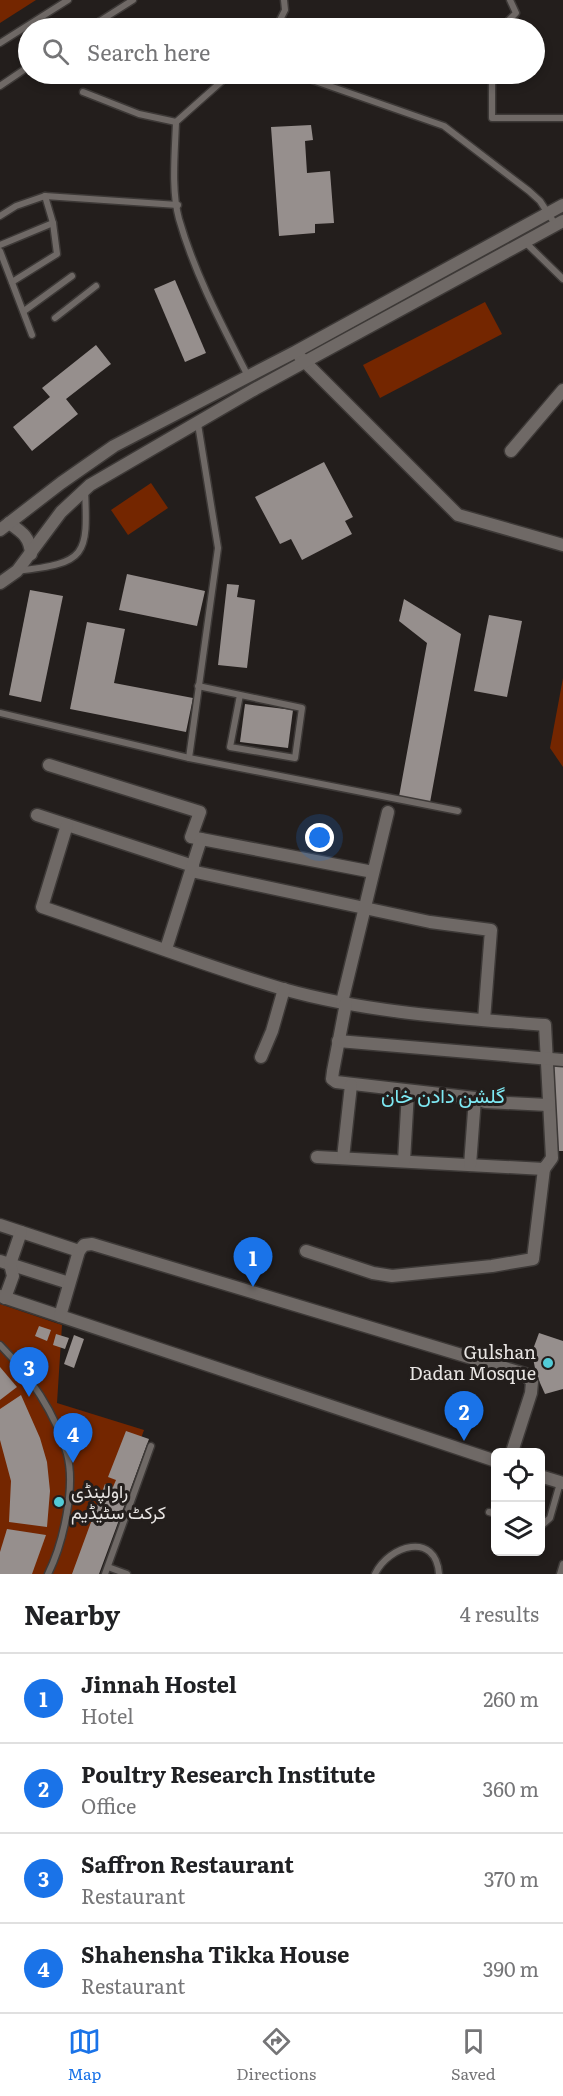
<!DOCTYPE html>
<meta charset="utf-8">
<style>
:root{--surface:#fff;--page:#f2f2f2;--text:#202124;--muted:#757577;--line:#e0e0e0;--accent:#1a73e8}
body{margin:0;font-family:Literata,Vazirmatn,serif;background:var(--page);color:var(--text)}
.controls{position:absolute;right:18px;bottom:18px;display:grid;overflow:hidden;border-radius:9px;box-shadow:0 3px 9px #0003}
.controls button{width:54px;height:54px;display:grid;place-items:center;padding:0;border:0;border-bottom:2px solid var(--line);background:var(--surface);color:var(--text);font:30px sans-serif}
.you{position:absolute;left:320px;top:838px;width:21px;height:21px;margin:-15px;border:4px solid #fff;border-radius:50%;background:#1a73e8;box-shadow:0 0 0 9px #1a73e833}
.badge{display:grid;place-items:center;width:39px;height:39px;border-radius:50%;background:var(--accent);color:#fff;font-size:20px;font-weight:700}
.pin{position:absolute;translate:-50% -50px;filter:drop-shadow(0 2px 3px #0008)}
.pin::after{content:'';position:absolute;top:32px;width:21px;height:18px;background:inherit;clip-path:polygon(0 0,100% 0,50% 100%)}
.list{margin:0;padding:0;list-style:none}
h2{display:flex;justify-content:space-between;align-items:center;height:78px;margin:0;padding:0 24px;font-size:26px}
h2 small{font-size:20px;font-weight:400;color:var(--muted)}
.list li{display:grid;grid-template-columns:39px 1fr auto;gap:18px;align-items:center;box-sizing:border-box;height:90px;padding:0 24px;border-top:2px solid var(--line)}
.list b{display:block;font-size:22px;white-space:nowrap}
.list p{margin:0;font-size:20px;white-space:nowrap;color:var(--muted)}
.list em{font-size:20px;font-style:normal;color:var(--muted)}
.icon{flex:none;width:33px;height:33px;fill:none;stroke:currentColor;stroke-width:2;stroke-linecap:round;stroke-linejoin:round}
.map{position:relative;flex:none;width:563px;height:1574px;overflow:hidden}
.search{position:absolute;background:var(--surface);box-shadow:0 3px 9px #0003;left:18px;right:18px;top:18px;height:66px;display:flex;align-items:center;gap:15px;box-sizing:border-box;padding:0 21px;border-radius:33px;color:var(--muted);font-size:22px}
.sheet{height:438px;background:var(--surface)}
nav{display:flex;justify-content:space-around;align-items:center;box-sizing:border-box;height:84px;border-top:2px solid var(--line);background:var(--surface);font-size:16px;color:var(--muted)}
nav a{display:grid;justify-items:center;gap:3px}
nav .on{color:var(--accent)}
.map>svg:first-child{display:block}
</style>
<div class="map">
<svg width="563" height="1574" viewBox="0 0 563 1574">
<rect width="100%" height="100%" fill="#231e1c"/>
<g fill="#742600">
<polygon points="0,0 36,0 0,23"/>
<polygon points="485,302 502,334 380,398 363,365"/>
<polygon points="151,483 168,508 128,535 111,510"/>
<polygon points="563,678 563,767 550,748"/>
<polygon points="0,1304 62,1325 57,1403 144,1430 92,1574 0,1574"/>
</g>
<g fill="#968f8d">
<polygon points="311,125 313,140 305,141 307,173 330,171 334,223 315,224 315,233 279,236 271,127"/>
<polygon points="175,280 206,353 185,362 154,289"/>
<polygon points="96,345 111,364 66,399 78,414 32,451 13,427 50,397 42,388"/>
<polygon points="324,462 353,517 345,521 352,534 302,560 291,539 280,544 255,497"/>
<polygon points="127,574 205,591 197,626 119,610"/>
<polygon points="227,584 239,585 237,597 255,600 247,668 218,665"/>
<polygon points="30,590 63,596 41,702 9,695"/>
<polygon points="404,599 461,634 429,808 398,802 427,643 399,621"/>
<polygon points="489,615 522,621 507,697 474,691"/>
<polygon points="87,622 125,629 114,683 193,698 186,732 70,709"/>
<polygon points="245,704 293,710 288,748 240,742"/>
<polygon points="548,1065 563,1067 563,1151 555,1151"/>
<polygon points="39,1326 51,1330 47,1341 35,1336"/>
<polygon points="539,1333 563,1341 563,1389 545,1394 536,1374 532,1352"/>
<polygon points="56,1334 69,1338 65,1349 53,1345"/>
<polygon points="74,1335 84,1339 74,1368 64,1364"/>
<polygon points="0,1367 17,1387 0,1400"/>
<polygon points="21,1395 40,1438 47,1462 50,1491 47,1527 9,1522 11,1481 0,1440 0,1409"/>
<polygon points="126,1431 149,1439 99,1574 72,1574 105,1484 113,1487 116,1480 108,1477"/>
<polygon points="7,1529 46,1535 32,1574 0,1574 0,1552"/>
</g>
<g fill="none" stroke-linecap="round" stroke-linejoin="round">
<g stroke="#3d3937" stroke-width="9">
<g id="lane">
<polyline points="89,28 133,0"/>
<polyline points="276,28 285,10 284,0"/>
<polyline points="501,28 516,13 510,0"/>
<polyline points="0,43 68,0"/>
<path d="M230,74L176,122C175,152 171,190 179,219C195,275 223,327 249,378"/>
<polyline points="295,74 444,126 529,191 540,201 555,224"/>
<polyline points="492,74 492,118 563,118"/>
<polyline points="0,86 28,67"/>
<polyline points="83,92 139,114 176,122"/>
<polyline points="0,216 16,206 45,196 178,205"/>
<polyline points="525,242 563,279"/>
<polyline points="0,245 53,223"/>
<polyline points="0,251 32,335"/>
<polyline points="12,282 57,254 53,223 45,196"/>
<polyline points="24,311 72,276"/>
<polyline points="55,318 96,286"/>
<path d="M17,571C87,563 88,556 85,489"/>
<polyline points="198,686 302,708 295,758 230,747 240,695"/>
<polyline points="0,713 189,758 458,811"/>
<polyline points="189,758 218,548 198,424"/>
<path d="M0,1345C29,1374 56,1414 67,1454C76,1487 63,1544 48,1574"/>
<polyline points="489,1512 496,1514"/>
<polyline points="540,1527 550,1518 560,1483"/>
<polyline points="108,1567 127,1574"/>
<polyline points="105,1574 151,1446"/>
<path d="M375,1574C389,1545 436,1531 439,1574"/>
<polyline points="560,1574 563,1564"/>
</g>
</g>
<g stroke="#3d3937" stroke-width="15">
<g id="street">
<polyline points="300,357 458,515 563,545"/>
<polyline points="511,451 563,390"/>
<path d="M9,523C22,532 30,537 31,554"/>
<polyline points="0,530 61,483 114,446 295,352 563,205"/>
<polyline points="0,583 17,571 61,512 90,485 255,389 563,221"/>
<polyline points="49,765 200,812 191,837 373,872"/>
<polyline points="37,815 193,866"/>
<path d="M67,825L42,907C122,934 202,965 283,989C368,1013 458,1018 545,1025L552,1158L544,1169L317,1157"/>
<polyline points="191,871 430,922 491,930 484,1020"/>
<polyline points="166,949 201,839"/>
<polyline points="342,1002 388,812"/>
<polyline points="346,1003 333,1071 332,1079 336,1082 475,1098 485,1102 548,1105"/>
<polyline points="338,1041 563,1060"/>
<polyline points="261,1057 272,1031 284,989"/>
<polyline points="343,1158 351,1085"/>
<polyline points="404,1161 408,1092"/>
<polyline points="470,1165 475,1098"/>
<polyline points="0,1225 79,1251"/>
<polyline points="306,1251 373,1273 392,1276 492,1266 533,1259 544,1169"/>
<polyline points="0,1261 69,1283"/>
<polyline points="0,1296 496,1461"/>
<polyline points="5,1298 13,1276 10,1264 21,1232"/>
<polyline points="60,1316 79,1251 84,1245 92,1244 525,1374 532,1382 531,1393 512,1452"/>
<polyline points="540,1476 563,1483"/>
</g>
</g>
<use href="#lane" stroke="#6f6966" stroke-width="6"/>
<use href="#street" stroke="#6f6966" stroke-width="12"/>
</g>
<g fill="#52cbd7" stroke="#231e1c" stroke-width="2">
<circle cx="548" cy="1363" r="6"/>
<circle cx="59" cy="1502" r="6"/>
</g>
<g text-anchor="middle" stroke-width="6" stroke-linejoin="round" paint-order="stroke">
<g font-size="18" fill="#e8e5e3" stroke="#231e1c" text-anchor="end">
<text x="536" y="1359">Gulshan<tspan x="536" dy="21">Dadan Mosque</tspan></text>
<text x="71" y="1498" text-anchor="start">راولپنڈی<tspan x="71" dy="21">کرکٹ سٹیڈیم</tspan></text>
</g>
<g font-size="20" fill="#7ee9f3" stroke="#231e1c">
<text x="443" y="1103">گلشن دادن خان</text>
</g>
</g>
</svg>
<div class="controls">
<button><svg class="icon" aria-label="locate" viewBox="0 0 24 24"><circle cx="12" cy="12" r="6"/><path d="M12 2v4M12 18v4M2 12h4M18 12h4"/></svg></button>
<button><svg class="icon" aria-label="layers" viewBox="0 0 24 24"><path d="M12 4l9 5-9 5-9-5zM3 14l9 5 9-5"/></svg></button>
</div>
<div class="you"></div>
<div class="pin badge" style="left:253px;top:1287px">1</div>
<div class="pin badge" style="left:464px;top:1441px">2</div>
<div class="pin badge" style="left:29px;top:1397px">3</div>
<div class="pin badge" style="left:73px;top:1463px">4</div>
<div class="search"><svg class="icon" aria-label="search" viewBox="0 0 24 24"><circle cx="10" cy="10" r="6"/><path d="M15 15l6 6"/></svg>Search here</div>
</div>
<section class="sheet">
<h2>Nearby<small>4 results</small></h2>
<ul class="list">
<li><span class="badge">1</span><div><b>Jinnah Hostel</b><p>Hotel</p></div><em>260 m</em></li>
<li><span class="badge">2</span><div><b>Poultry Research Institute</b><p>Office</p></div><em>360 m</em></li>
<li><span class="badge">3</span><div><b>Saffron Restaurant</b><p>Restaurant</p></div><em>370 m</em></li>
<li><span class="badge">4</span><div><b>Shahensha Tikka House</b><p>Restaurant</p></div><em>390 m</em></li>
</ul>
</section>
<nav>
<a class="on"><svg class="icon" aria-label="map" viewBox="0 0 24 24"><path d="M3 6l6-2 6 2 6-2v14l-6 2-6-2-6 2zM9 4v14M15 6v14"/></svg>Map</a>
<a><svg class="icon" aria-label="directions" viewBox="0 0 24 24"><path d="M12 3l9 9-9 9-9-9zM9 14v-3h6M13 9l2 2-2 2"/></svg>Directions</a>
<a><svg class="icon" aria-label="saved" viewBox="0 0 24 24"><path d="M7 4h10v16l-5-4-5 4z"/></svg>Saved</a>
</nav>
